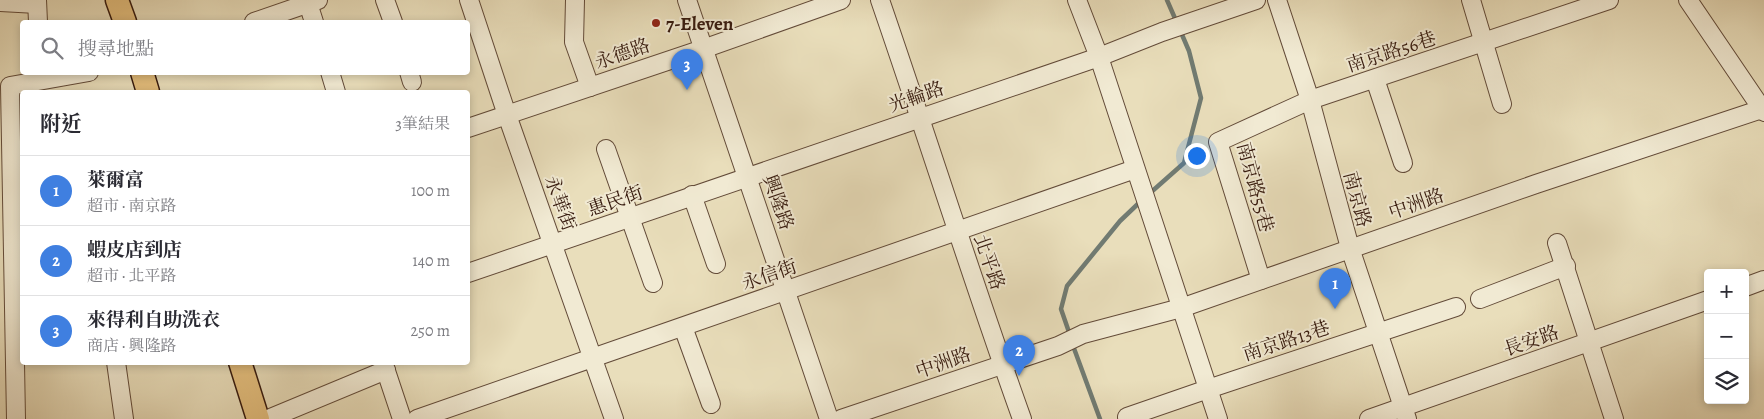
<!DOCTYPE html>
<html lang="zh-TW">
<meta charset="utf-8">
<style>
:root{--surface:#fff;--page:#f7f7f7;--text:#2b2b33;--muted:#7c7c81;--line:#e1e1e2;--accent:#db2777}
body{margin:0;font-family:Alegreya,"Noto Serif TC",serif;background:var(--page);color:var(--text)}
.controls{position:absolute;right:15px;bottom:15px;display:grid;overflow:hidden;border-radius:5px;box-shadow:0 2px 8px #0003}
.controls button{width:45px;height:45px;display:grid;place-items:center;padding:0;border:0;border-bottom:1px solid var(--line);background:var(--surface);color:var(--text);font:25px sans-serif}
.you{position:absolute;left:1196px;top:155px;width:18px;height:18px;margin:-12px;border:4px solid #fff;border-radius:50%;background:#1a73e8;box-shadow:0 0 0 8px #1a73e833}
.badge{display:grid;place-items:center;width:32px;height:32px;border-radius:50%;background:var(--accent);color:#fff;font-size:16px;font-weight:700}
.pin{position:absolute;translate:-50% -41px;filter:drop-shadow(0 1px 2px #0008)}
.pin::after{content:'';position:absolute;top:26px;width:18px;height:15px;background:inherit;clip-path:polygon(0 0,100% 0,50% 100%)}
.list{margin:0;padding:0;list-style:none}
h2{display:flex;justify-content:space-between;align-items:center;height:65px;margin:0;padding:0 20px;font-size:21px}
h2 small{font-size:16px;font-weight:400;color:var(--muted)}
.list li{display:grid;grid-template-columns:32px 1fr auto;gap:15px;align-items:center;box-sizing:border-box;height:70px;padding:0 20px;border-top:1px solid var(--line)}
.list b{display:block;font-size:19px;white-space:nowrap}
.list p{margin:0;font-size:16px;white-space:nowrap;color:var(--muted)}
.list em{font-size:16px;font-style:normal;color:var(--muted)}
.icon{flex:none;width:28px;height:28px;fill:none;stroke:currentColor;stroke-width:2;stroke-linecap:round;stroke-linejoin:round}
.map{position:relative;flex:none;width:1764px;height:419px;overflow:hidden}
.search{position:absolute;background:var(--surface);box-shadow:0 2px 8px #0003;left:20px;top:20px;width:450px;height:55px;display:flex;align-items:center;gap:12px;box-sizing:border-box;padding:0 18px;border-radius:5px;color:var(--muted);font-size:19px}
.panel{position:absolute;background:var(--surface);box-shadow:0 2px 8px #0003;left:20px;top:90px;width:450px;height:275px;border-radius:5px}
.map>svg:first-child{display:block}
</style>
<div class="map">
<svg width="1764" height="419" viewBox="0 0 1764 419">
<rect width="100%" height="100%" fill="#e9debb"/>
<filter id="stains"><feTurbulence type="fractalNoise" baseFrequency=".004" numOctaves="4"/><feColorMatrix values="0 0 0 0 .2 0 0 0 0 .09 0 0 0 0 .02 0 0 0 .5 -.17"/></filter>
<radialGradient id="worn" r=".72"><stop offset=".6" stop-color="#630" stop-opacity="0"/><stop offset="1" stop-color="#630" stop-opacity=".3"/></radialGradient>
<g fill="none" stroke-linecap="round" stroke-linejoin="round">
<g stroke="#717b72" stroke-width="4.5">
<polyline points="1167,0 1177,23"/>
<polyline points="1149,194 1184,163 1201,98 1189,51 1180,30"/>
<polyline points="1070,335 1061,309 1067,286 1120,221 1141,201"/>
<polyline points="1072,343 1100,419"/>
</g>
<g stroke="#634b39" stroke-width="20">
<g id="minor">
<polyline points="37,0 38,22"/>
<polyline points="307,0 314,22"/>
<polyline points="385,0 393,22"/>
<polyline points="469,0 507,115 614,419"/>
<polyline points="575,0 574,42 590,87"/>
<polyline points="687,0 829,419"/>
<path d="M880,0C928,139 972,280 1022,419"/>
<polyline points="1077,0 1099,57 1218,419"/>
<polyline points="1277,0 1310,100 1350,248 1407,419"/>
<polyline points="1471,0 1502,104"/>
<polyline points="1688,0 1764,112"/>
<polyline points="0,2 37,4"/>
<polyline points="254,22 318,0"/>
<polyline points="330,72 336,92"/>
<polyline points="409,72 412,82"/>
<polyline points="1375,79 1403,163"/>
<polyline points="468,128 703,49 841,0"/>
<polyline points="606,149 653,283"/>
<polyline points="692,195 716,264"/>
<polyline points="1557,243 1614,419"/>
<polyline points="468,273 1099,57 1162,32 1256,0"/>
<polyline points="1261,280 1218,142 1310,100 1609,0"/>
<polyline points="1745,287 1764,280"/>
<polyline points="1480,299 1566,266"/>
<polyline points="683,327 711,404"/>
<polyline points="116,362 124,419"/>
<polyline points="383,362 402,419"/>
<polyline points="1127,417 1208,389 1456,307"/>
<polyline points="16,419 10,86 89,72"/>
<polyline points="268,419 386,370"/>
<polyline points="417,419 1135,169"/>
<polyline points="841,419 1058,346 1083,334 1181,308 1536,184 1762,109"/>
<polyline points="1369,419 1708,300"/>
</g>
</g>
<g stroke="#361a0e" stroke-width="25">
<g id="major">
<polyline points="117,0 125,22"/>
<polyline points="142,72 148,92"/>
<polyline points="240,362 258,419"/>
</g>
</g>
<use href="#minor" stroke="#f1ead3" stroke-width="18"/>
<use href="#major" stroke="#e4bf7e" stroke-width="22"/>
</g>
<circle fill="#8f2418" stroke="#f1ead3" stroke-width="2" cx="656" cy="23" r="5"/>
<g text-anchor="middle" stroke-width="4" stroke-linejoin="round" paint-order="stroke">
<g font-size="19" font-weight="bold" fill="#361a0e" stroke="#f1ead3" text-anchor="start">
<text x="666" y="30">7-Eleven</text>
</g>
<g font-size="19" fill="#361a0e" stroke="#f1ead3">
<text transform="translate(1391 51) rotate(-18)" y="7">南京路56巷</text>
<text transform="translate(622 53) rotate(-19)" y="7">永德路</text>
<text transform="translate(916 96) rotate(-19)" y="7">光輪路</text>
<text transform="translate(1256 187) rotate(75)" y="7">南京路55巷</text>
<text transform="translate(1358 199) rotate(75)" y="7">南京路</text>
<text transform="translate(615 200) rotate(-19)" y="7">惠民街</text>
<text transform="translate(779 202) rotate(71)" y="7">興隆路</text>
<text transform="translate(561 203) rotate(70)" y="7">永華街</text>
<text transform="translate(1416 203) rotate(-19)" y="7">中洲路</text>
<text transform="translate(990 262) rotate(71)" y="7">北平路</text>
<text transform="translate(769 274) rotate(-19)" y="7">永信街</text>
<text transform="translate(1286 340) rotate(-18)" y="7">南京路13巷</text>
<text transform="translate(1531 340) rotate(-19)" y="7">長安路</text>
<text transform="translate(943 362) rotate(-19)" y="7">中洲路</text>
</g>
</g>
<rect width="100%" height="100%" filter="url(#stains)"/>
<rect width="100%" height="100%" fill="url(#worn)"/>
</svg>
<div class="controls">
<button>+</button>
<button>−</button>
<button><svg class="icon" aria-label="layers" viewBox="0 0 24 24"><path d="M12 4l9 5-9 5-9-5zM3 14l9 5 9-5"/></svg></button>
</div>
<div class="you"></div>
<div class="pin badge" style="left:1335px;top:309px;background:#3f7fe0">1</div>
<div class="pin badge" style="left:1019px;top:376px;background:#3f7fe0">2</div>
<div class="pin badge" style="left:687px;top:90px;background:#3f7fe0">3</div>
<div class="search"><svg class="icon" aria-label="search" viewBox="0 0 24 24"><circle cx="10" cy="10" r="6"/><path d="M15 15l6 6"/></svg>搜尋地點</div>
<section class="panel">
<h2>附近<small>3筆結果</small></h2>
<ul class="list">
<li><span class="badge" style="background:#3f7fe0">1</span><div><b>萊爾富</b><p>超市 · 南京路</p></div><em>100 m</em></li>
<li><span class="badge" style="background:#3f7fe0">2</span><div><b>蝦皮店到店</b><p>超市 · 北平路</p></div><em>140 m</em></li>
<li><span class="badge" style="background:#3f7fe0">3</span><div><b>來得利自助洗衣</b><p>商店 · 興隆路</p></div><em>250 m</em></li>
</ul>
</section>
</div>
